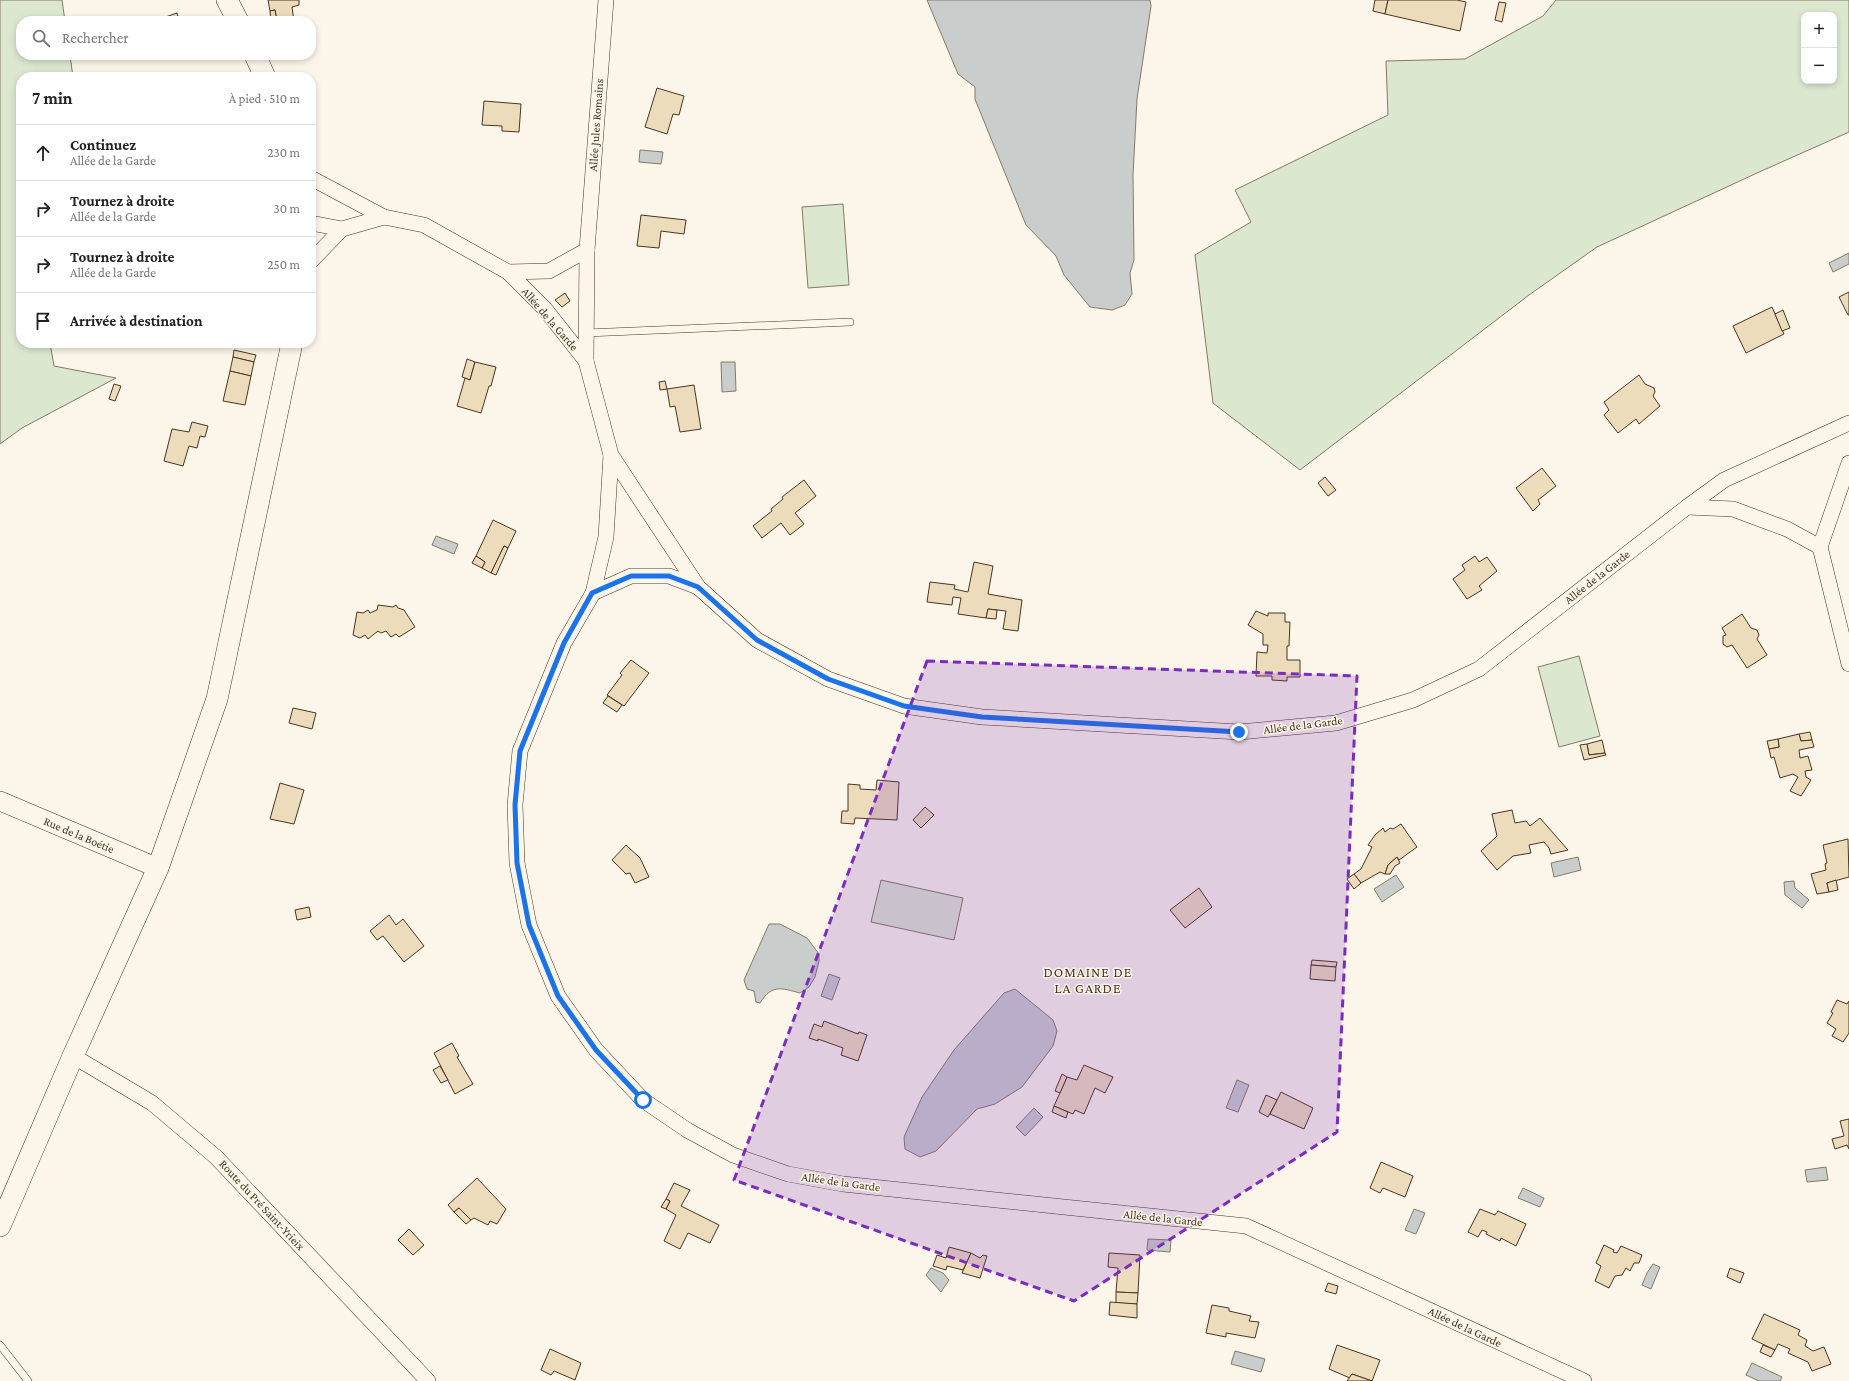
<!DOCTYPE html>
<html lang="fr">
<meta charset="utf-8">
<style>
:root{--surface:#fff;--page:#f6f6f6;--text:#202124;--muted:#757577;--line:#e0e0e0}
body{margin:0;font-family:"Crimson Pro",serif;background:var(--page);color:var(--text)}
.controls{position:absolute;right:12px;top:12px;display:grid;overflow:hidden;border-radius:8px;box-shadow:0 2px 6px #0003}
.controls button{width:36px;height:36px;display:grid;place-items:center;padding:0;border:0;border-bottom:1px solid var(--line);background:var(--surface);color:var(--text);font:20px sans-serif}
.stop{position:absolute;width:12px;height:12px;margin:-9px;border:3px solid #1a73e8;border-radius:50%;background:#fff}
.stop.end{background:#1a73e8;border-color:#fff;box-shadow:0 1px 4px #0008}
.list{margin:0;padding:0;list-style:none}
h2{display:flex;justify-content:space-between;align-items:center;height:52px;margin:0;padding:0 16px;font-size:17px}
h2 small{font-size:13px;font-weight:400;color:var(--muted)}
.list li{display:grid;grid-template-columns:26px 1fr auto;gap:12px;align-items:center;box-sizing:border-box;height:56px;padding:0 16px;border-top:1px solid var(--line)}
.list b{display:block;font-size:15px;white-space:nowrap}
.list p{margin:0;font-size:13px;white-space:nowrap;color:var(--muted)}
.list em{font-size:13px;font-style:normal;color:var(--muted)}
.icon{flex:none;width:22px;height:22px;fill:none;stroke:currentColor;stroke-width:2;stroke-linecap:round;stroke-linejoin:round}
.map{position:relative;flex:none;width:1849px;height:1381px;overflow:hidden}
.search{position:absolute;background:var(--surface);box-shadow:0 2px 6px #0003;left:16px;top:16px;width:300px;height:44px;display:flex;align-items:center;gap:10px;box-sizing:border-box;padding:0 14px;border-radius:16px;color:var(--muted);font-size:15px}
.panel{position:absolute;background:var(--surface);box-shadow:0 2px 6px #0003;left:16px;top:72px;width:300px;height:276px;border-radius:16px}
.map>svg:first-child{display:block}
</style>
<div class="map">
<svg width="1849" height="1381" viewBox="0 0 1849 1381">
<rect width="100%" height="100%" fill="#fbf6e9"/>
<g fill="#dce7d0" stroke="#887966" fill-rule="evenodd">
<polygon points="0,0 62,0 65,21 21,21 21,55 70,55 73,77 21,77 21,343 50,343 54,366 116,378 22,428 0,444"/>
<path d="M1556,0H1849V132L1757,173L1597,247L1529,295L1300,470L1213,403L1195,255L1251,222L1235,190L1388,115L1386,61L1465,59L1543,16ZM1804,15H1834V81H1804Z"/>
<polygon points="843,204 849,285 808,288 802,207"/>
<polygon points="1579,656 1600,736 1559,747 1538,667"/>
<polygon points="881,880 963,898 954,940 871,922"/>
</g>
<g fill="#c9cecd" stroke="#887966">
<polygon points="927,0 1150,0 1151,6 1137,99 1133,175 1134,260 1130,273 1132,294 1125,305 1112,310 1090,307 1064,275 1056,256 1026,225 975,99 975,87 958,74"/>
<polygon points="640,150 663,152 661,164 639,162"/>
<polygon points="1849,253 1849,264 1833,272 1829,263"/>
<polygon points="721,362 735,362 736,391 722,392"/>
<polygon points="436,536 458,544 454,554 432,545"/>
<polygon points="1578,857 1581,870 1554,877 1551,863"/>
<polygon points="1396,875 1404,887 1382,902 1374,889"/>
<polygon points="1794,881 1795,888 1809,900 1802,908 1785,895 1784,882"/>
<path d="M769,924H780L807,938L819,954V961L815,977L809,987L800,993C781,988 772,984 760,1003L756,1002L754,991L747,989L744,980Z"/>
<polygon points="829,974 840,978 832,1000 821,996"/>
<polygon points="1015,989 1053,1020 1057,1031 1053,1046 1022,1087 995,1104 977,1109 936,1151 920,1157 905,1149 904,1137 922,1097 954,1050 1004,993"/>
<polygon points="1237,1080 1249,1085 1238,1112 1226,1108"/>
<polygon points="1034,1108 1043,1117 1025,1136 1016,1127"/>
<polygon points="1826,1167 1828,1180 1807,1182 1805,1170"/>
<polygon points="1523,1188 1544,1198 1540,1207 1518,1198"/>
<polygon points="1414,1209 1425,1213 1416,1234 1405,1230"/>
<polygon points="1148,1239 1171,1240 1170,1252 1147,1250"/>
<polygon points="1653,1264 1660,1267 1651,1289 1642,1285 1647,1273"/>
<polygon points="931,1268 943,1273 949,1280 941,1292 926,1275"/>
<polygon points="1235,1351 1265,1359 1261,1372 1231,1364"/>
<polygon points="1752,1363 1782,1377 1780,1381 1759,1381 1746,1375"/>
</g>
<g fill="#ecdcbc" stroke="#4a3520">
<polygon points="268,0 299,0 299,5 292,7 294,21 277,21 275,10 270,11"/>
<polygon points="1375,0 1388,0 1385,14 1373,11"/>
<polygon points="1388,0 1457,0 1466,2 1460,31 1385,14"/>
<polygon points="1499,2 1506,3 1502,22 1495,20"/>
<polygon points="275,10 277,21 271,21 270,11"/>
<polygon points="177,13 179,21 157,21 157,20"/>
<polygon points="657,88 684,96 679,115 673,114 667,134 645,127"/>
<polygon points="484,101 521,104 519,132 502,131 502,126 482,125"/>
<polygon points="641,215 686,220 684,234 661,231 659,248 637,246"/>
<polygon points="1849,292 1849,315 1848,315 1839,297"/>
<polygon points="565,293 570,301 562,307 555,300"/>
<polygon points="1772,307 1784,334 1746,353 1733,326"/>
<polygon points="1783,310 1790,328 1782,331 1775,314"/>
<polygon points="234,350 256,355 254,362 233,357"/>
<polygon points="233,357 254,362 251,376 230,371"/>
<polygon points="467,359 475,362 470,380 462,377"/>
<polygon points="475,362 496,367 491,386 489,386 481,413 457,406 465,378 470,380"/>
<polygon points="230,371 251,376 245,405 223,401"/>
<polygon points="1639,375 1645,384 1654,388 1655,392 1653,396 1660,406 1639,424 1636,419 1618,433 1604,415 1609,410 1604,402"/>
<polygon points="665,381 667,389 660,390 659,382"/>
<polygon points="114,384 121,386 115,401 109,399"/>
<polygon points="694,385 701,429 680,432 675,406 670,407 667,389"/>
<polygon points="192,422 208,426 205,437 200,436 197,448 189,446 183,466 164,461 172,429 189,432"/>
<polygon points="1542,468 1556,486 1538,500 1540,504 1533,511 1516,488"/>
<polygon points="1325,477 1336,490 1328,496 1318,483"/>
<polygon points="804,480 816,496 795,513 804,524 790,535 781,523 762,538 753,526 772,511 771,509 783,499 782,497"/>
<polygon points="493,520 516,531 508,548 504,546 491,573 482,568 485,562 476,556"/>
<polygon points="504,546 508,548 496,575 491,573"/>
<polygon points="476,556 485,562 482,568 472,563"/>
<polygon points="1475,556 1479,562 1487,557 1497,571 1479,586 1482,590 1467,599 1453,579 1465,570 1462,565"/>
<polygon points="974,562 993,566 988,594 1022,600 1018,631 1003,629 1006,611 988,609 986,618 958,614 961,598 953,597 952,605 927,602 930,582 955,585 954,589 968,592"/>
<polygon points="378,605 393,607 396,605 398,608 404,610 415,627 399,637 396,634 391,637 386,631 381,633 378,631 368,639 365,635 360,638 353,635 357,612 363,613 368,610 370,613 377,610"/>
<polygon points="988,609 997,610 996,619 986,618"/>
<polygon points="1256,611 1268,616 1268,613 1285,613 1285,622 1290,622 1289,646 1287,646 1287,660 1300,660 1300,677 1287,677 1287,681 1272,680 1272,676 1256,676 1257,652 1267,653 1268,645 1263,645 1263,634 1248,625"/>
<polygon points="1742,614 1751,628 1757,630 1759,635 1757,639 1767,655 1747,668 1732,645 1727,647 1723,644 1723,636 1726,635 1722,628"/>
<polygon points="631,660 649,673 624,706 607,695 622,675 620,673"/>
<polygon points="608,696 622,705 617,712 603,703"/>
<polygon points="293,708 316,713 312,729 289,723"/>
<polygon points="1810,732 1812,740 1801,741 1799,734"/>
<polygon points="1799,734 1801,741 1812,740 1814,747 1799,750 1800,758 1808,756 1812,770 1805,771 1806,777 1811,780 1801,796 1790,791 1798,777 1793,774 1780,778 1774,757 1771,758 1769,749 1779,747 1778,739"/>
<polygon points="1778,739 1779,747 1769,749 1767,741"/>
<polygon points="1602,740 1605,753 1589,755 1587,744"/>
<polygon points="1587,744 1589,755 1605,753 1606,755 1584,760 1580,745"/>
<polygon points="877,780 899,782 897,820 855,818 854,824 841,823 842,811 848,811 848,784 860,785 860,789 876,790"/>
<polygon points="280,783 304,790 294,824 270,819"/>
<polygon points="925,807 934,815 921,828 913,820"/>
<polygon points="1512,810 1515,823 1526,821 1530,826 1540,818 1568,850 1551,854 1549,848 1544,842 1529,845 1531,853 1513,856 1497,870 1481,851 1497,836 1492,814"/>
<polygon points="1401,824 1417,847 1399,860 1397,857 1388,865 1385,874 1380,872 1361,883 1354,874 1361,869 1372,847 1368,845 1375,835 1383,828 1385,832 1390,828 1393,829"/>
<polygon points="1848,839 1849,877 1827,883 1829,892 1817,894 1811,874 1826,870 1825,864 1827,863 1823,845"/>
<polygon points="626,845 640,858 649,877 635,883 630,873 626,874 612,860"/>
<polygon points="1397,857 1400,863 1395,866 1390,874 1385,874 1388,865"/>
<polygon points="1354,874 1361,883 1354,889 1347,879"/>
<polygon points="1836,880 1838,890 1829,892 1827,883"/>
<polygon points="1199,888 1212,907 1185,928 1170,910"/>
<polygon points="309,907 311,917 297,920 295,910"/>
<polygon points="389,915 396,925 403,919 424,946 404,962 383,936 377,940 370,931"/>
<polygon points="1312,960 1337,962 1336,967 1311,965"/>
<polygon points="1311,965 1336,967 1335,981 1310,979"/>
<polygon points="1837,1000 1847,1004 1849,1001 1849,1033 1843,1042 1832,1036 1836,1029 1827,1023 1833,1013 1831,1012"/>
<polygon points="824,1021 858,1034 859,1032 867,1035 858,1061 841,1055 843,1048 818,1039 818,1041 809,1038 814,1024 822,1027"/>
<polygon points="452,1043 459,1056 457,1057 473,1084 455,1094 434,1053"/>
<polygon points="1084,1065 1113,1077 1105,1093 1095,1088 1084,1114 1075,1110 1073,1114 1054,1106 1067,1077 1077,1080"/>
<polygon points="440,1066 448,1080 441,1083 433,1070"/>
<polygon points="1062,1074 1067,1077 1060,1093 1055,1091"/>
<polygon points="1281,1092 1313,1108 1304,1129 1270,1114"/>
<polygon points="1266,1095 1277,1100 1268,1117 1259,1112"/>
<polygon points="1054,1106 1068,1112 1066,1118 1052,1112"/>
<polygon points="1849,1119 1849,1149 1847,1145 1835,1149 1832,1139 1844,1136 1840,1121"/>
<polygon points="1381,1162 1413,1176 1405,1197 1383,1188 1380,1193 1370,1188"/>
<polygon points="477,1178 506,1209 497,1224 490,1221 488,1225 474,1218 471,1220 459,1208 454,1212 448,1205"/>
<polygon points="674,1183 690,1190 681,1206 719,1225 710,1243 688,1233 680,1249 664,1241 676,1215 666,1209 670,1201 666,1199"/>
<polygon points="666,1199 670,1201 666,1209 661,1207"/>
<polygon points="459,1208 471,1220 466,1224 454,1212"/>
<polygon points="1480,1209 1495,1215 1498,1211 1526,1224 1516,1246 1501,1238 1500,1241 1486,1234 1487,1232 1482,1230 1478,1237 1468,1232"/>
<polygon points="409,1229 424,1245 413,1255 398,1240"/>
<polygon points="1604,1245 1614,1250 1613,1252 1617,1253 1621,1246 1642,1255 1639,1263 1634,1263 1630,1271 1626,1268 1622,1275 1615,1276 1609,1288 1595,1281 1601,1266 1596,1263"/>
<polygon points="949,1247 971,1253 963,1270 947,1266 946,1270 933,1266 937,1255 946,1258"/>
<polygon points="971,1253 980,1258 983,1255 987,1256 980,1278 962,1273"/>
<polygon points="1109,1253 1140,1255 1138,1293 1116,1292 1118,1268 1108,1267"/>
<polygon points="1730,1268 1744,1273 1740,1283 1727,1277"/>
<polygon points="1328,1283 1338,1286 1336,1294 1325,1291"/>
<polygon points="1116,1292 1138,1293 1137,1304 1116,1303"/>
<polygon points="1110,1302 1137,1304 1137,1318 1109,1315"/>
<polygon points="1212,1305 1229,1308 1229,1311 1251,1316 1249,1321 1259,1322 1255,1338 1226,1333 1226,1337 1206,1333"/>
<polygon points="1764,1314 1800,1330 1798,1335 1807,1340 1805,1346 1813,1351 1824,1347 1831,1364 1812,1371 1808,1362 1788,1353 1790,1349 1778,1344 1775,1350 1752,1339"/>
<polygon points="1337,1345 1380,1360 1372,1381 1352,1374 1350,1378 1329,1369"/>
<polygon points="1763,1345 1775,1350 1771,1357 1760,1352"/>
<polygon points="550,1349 581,1363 575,1380 554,1371 551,1375 541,1370"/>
<polygon points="1352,1374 1372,1381 1347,1381"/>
</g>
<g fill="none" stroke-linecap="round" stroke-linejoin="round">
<g stroke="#4a3520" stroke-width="8">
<g id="service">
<polyline points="586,333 850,322"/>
<polyline points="0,1345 28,1381"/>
</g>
</g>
<g stroke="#4a3520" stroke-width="16">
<g id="minor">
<polyline points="311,178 384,217 424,225 508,272 545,309 586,361 611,455 698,587 757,640 828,679 904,706 982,717 1239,732 1336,723 1413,700 1479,669 1687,507 1724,480 1849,423"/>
<polyline points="311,223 342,229"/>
<polyline points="311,261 342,229 384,217"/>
<polyline points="508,272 549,271 587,250"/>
<polyline points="586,361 587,250 606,0"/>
<polyline points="611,455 606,537 593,593 631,576 669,576 698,587"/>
<polyline points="1687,507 1733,509 1787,529 1820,547 1849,463"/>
<polyline points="1820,547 1849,664"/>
<polyline points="593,593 564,643 520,751 515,805 517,863 529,925 558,996 596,1050 643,1100 687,1130 733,1155 788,1174 843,1184 1246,1226 1584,1381"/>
<polyline points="73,1056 152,1103 216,1157 428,1381"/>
</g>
</g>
<g stroke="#4a3520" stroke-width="20">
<polyline id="tertiary" points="0,801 158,868"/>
</g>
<g stroke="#4a3520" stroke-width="22">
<g id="secondary">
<polyline points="227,0 238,21"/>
<polyline points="255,55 265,77"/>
<polyline points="0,1226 73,1056 158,868 217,699 292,343"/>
</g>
</g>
<use href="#service" stroke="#fbf6e9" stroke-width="7"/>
<use href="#minor" stroke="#fbf6e9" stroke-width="15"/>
<use href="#tertiary" stroke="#fbf6e9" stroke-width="19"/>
<use href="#secondary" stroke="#fbf6e9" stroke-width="21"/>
</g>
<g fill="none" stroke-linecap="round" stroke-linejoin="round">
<polyline stroke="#1a73e8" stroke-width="5" points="643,1100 596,1050 558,996 529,925 517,863 515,805 520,751 564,643 592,593 631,576 669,576 698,587 757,640 828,679 904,706 982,717 1239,732"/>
</g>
<path fill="#7b2cbf" fill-opacity="0.2" stroke="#7b2cbf" stroke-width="3" stroke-dasharray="8 5" stroke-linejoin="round" d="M927,661L1357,676L1337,1132L1074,1301L734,1180Z"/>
<g text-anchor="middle" stroke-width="3" stroke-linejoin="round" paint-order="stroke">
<g font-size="12" fill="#4a3520" stroke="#fbf6e9">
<text transform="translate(596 125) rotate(-86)" y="4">Allée Jules Romains</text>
<text transform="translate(550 319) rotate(49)" y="4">Allée de la Garde</text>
<text transform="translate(1597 577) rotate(-38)" y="4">Allée de la Garde</text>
<text transform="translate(1303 725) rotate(-7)" y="4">Allée de la Garde</text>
<text transform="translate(79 835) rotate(23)" y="4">Rue de la Boétie</text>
<text transform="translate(841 1182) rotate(8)" y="4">Allée de la Garde</text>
<text transform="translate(262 1205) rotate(47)" y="4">Route du Pré Saint-Yrieix</text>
<text transform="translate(1163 1218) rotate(6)" y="4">Allée de la Garde</text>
<text transform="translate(1465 1327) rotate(25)" y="4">Allée de la Garde</text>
</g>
<g font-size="14" letter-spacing="1" fill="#4a3520" stroke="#fbf6e9">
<text x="1088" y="977">DOMAINE DE<tspan x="1088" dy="16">LA GARDE</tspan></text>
</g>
</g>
</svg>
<div class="controls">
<button>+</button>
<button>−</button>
</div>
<div class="stop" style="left:643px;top:1100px"></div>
<div class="stop end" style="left:1239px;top:732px"></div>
<div class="search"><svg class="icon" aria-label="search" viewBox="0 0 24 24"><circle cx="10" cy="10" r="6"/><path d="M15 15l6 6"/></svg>Rechercher</div>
<section class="panel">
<h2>7 min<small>À pied · 510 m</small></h2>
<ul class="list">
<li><svg class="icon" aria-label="ahead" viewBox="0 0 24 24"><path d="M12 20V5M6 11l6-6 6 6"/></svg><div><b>Continuez</b><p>Allée de la Garde</p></div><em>230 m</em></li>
<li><svg class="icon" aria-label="right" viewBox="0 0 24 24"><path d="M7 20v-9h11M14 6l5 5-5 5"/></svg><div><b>Tournez à droite</b><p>Allée de la Garde</p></div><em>30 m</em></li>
<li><svg class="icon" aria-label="right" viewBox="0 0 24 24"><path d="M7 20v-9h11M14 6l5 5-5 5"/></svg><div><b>Tournez à droite</b><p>Allée de la Garde</p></div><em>250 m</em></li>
<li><svg class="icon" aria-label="arrive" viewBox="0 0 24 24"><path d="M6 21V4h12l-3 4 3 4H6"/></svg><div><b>Arrivée à destination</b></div></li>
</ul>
</section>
</div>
